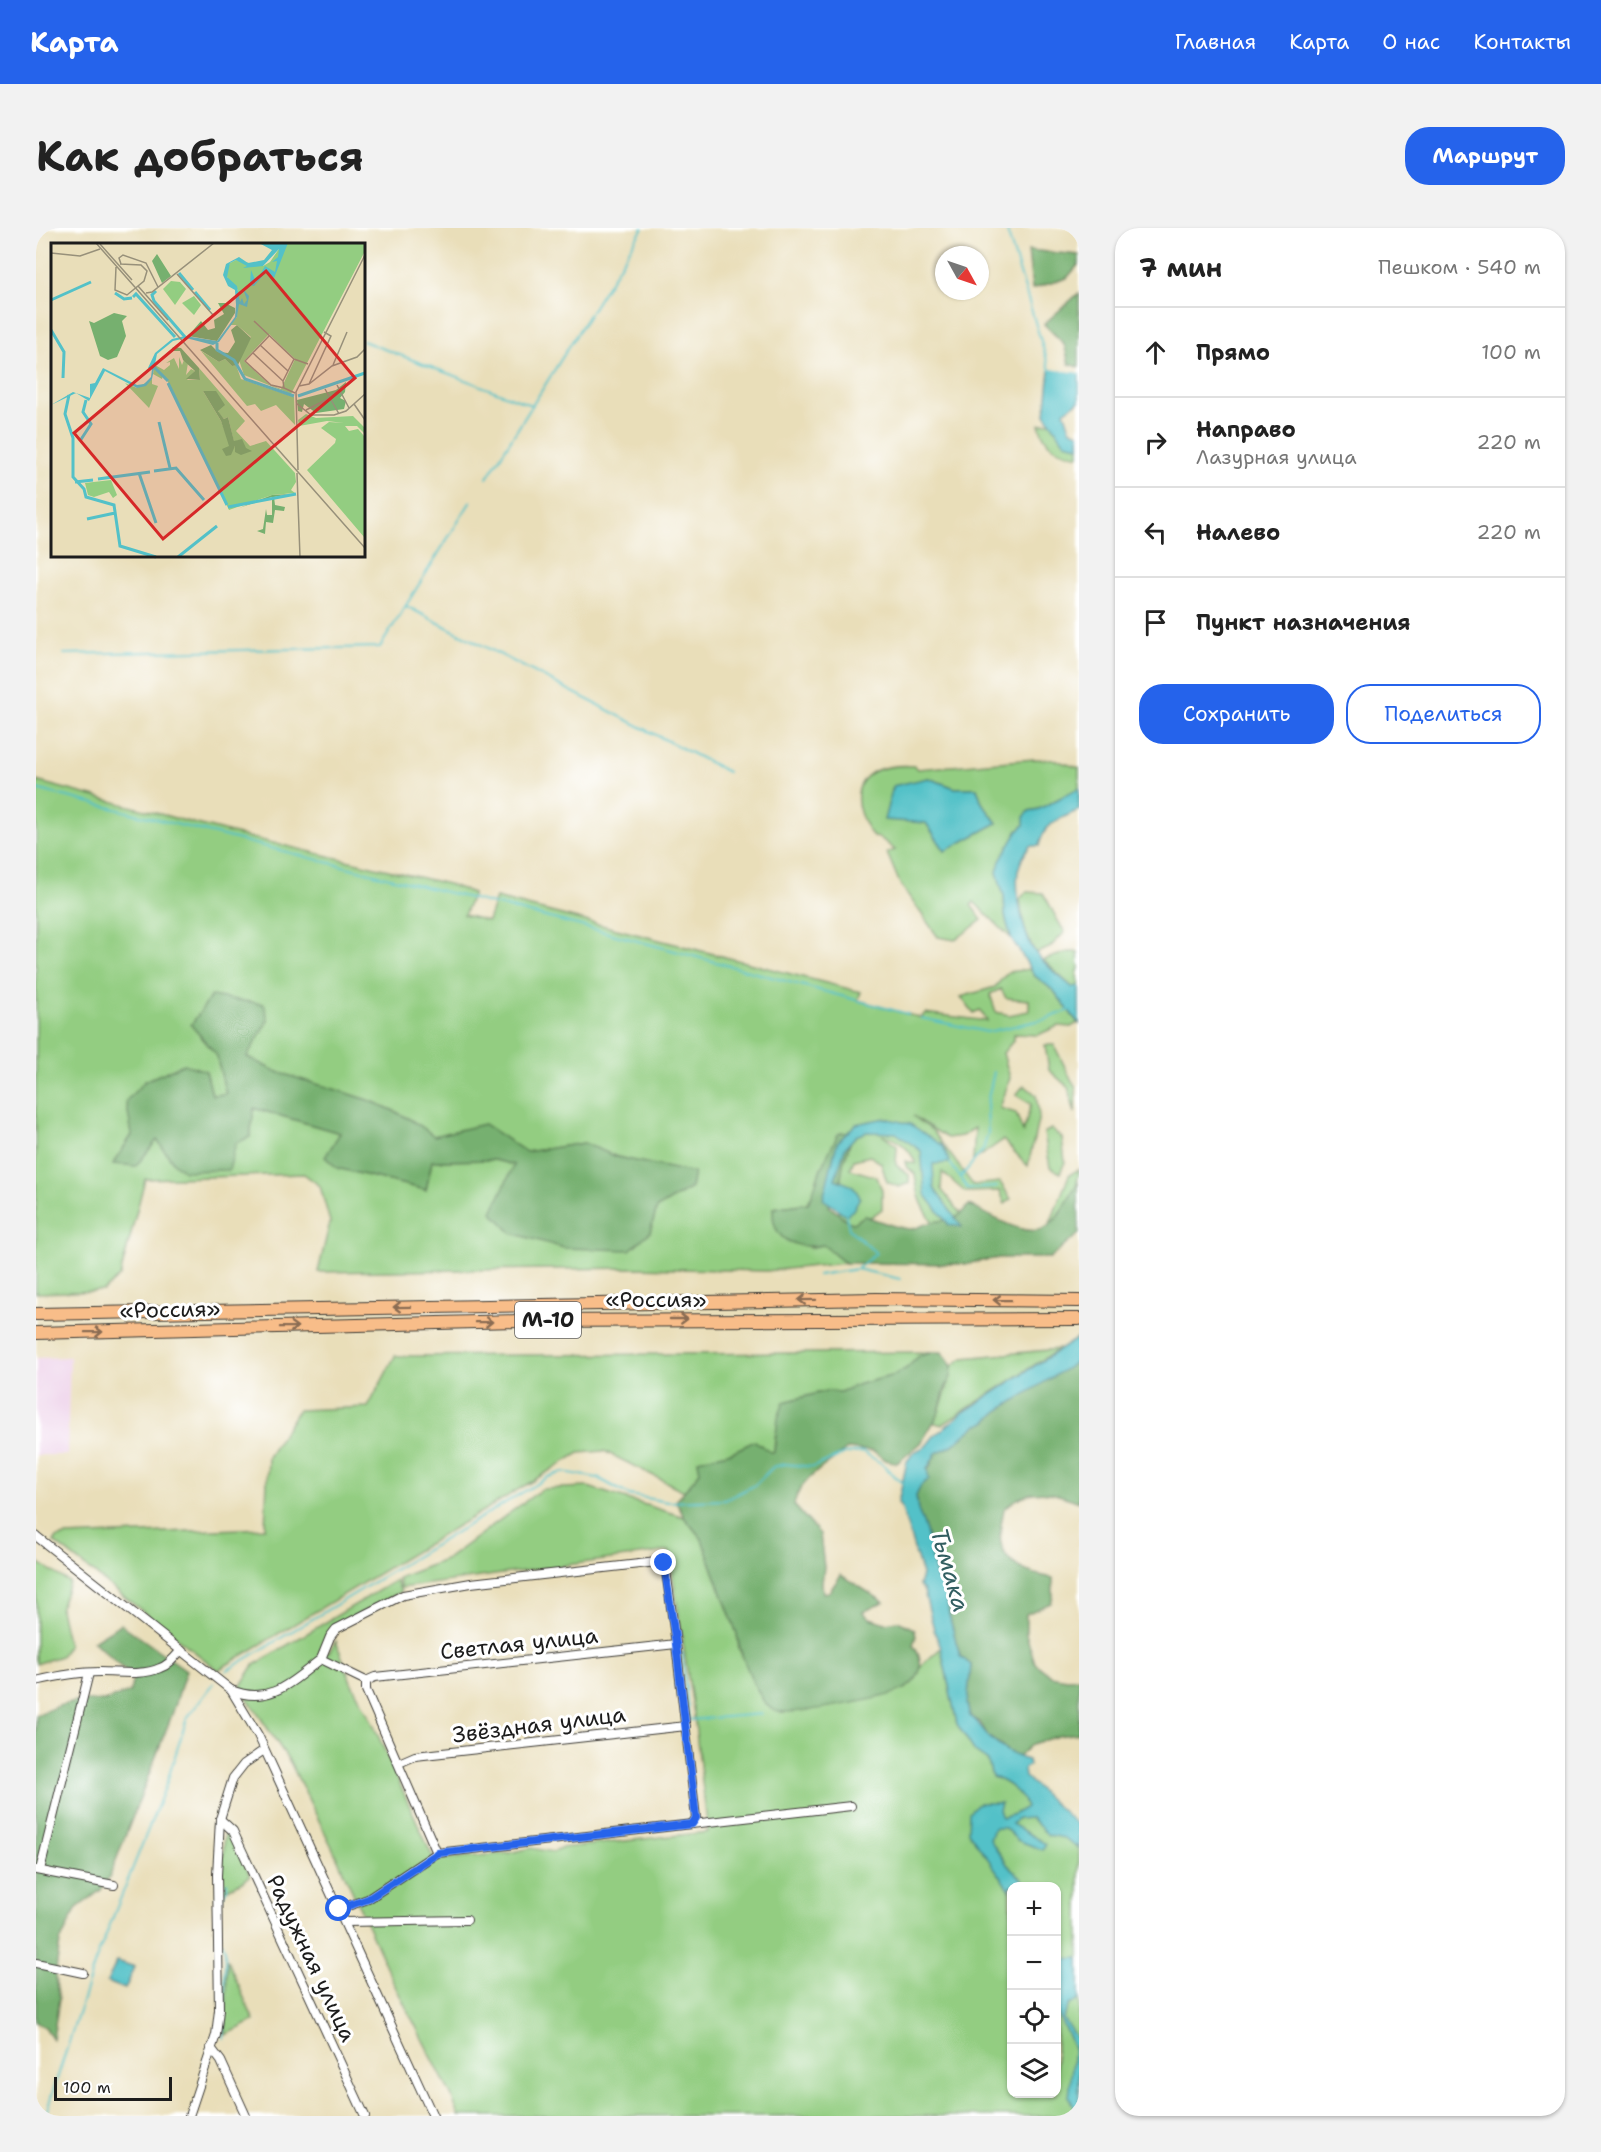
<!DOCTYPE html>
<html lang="ru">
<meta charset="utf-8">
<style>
:root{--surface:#fff;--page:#f2f2f2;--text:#222;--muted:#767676;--line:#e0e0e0;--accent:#2563eb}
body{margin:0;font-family:"Shantell Sans",sans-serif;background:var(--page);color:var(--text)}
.controls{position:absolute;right:18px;bottom:18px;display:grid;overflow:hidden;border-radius:12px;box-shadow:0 2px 4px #0004}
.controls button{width:54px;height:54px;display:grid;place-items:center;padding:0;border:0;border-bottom:2px solid var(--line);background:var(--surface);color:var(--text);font:30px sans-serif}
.compass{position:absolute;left:899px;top:18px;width:54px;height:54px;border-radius:50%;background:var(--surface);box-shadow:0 2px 4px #0004;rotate:130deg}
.scale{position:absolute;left:18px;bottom:15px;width:118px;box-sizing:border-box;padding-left:6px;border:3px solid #1c1c1c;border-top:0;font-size:16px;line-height:21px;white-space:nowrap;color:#1c1c1c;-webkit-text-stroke:4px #fff;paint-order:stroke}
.stop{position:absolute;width:18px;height:18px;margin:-14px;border:4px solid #2563eb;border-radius:50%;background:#fff}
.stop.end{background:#2563eb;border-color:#fff;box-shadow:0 2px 6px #0008}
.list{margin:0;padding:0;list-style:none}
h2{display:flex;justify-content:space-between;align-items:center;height:78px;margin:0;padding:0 24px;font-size:26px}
h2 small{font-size:20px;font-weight:400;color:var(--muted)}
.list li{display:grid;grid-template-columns:39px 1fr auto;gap:18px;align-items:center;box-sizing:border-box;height:90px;padding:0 24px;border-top:2px solid var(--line)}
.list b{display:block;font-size:22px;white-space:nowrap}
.list p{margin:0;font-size:20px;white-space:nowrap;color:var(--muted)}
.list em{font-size:20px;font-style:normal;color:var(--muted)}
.actions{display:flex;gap:12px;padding:18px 24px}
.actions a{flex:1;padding:14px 0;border:2px solid var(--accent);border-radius:24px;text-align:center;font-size:21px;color:var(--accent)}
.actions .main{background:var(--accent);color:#fff}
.icon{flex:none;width:33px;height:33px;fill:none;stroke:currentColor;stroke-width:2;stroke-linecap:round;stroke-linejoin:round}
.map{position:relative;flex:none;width:1043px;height:1888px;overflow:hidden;border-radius:24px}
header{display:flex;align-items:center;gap:36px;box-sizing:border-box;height:84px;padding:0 30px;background:var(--accent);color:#fff}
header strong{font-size:28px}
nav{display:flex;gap:33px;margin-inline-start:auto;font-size:21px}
.intro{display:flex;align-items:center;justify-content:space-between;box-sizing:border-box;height:144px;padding:0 36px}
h1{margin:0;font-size:42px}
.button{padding:15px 27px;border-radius:24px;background:var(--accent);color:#fff;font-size:21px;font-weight:700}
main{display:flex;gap:36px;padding:0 36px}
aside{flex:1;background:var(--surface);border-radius:24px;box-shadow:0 2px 4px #0004}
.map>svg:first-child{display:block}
</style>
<header>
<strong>Карта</strong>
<nav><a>Главная</a><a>Карта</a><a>О нас</a><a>Контакты</a></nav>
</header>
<div class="intro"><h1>Как добраться</h1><a class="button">Маршрут</a></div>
<main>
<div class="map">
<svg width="1043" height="1888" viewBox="0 0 1043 1888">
<rect width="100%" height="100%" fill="#fff"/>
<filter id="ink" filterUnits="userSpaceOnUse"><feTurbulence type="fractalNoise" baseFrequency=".0167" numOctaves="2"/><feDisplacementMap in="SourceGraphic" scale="12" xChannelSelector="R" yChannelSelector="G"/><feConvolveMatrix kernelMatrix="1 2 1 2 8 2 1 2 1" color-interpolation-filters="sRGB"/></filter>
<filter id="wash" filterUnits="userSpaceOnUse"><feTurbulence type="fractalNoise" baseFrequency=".008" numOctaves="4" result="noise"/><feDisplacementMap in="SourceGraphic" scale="24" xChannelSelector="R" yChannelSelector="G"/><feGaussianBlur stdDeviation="1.35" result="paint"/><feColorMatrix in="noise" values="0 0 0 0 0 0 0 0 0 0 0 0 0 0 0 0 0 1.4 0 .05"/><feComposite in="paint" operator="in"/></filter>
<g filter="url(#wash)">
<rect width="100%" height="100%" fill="#e9deb9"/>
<polygon fill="#edd0e9" points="34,1129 31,1227 0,1227 0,1130"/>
<g fill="#93cd81" stroke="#58744e" stroke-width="1.5" fill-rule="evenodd">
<path d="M1019,193L1043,211V228C1021,223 1009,219 1003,196Z"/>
<path d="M998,531L1019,532L1043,540V560L1003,581L993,583L988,597L981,604L961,644L968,668L969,688L975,710L938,674L935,677L946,692L919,712L902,709L864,656L851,625L859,622L844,610L837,609C806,565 823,534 878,538L881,541ZM892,550L919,560H941L946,575L961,595L909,623L890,595Z"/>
<path d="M0,553L195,605L412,656L437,665L428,687L452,693L460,670L825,764L822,772L885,790L889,785L951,793L944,782L937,785L925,769L959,759L972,744L994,741L999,748L1018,763L1042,795L1035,799L1022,798L1002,807L978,806V812L967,825L974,850L964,880L980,885L987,904L995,876L980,867L988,857L1000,867L1003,888L992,938L967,912L937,933L939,900L926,908L911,910L877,888L897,903L937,957L964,954L975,971L969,976L964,963L929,964L906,944L905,961L925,986L913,994H897C885,978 881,965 879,946L870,938L869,933L880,936C874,920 862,911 846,907L861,918L860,937L873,947V955L863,959L851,954L845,935L834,928L818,932L814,941L841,949L846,962V981L835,989L828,988L818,995L813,994L801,984L810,980L804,956L807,936L815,912L785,940L776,967L771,975L737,980L773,1020L787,1017C796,1023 801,1030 810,1035L730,1043L599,1040L282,1044L294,994L284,958L268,946L109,951L84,1048L67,1063L0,1065ZM965,761L970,770L993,772V783L973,787L960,784L954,766ZM232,792L211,829C222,834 233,841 244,845C298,863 354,871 398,908L448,896L490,924L548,915L581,929L657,945L655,960L621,980L614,1004L479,937L459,932L396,933L390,962L301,940L304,905L218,880L214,909L137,934L121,912L77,936L96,907L109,853L148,836L170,843L176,867L190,866L180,826L155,797Z"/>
<path d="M990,664L1007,665C1015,678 1020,692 1029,704L1013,720L1000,725C989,708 986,691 984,671Z"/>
<polygon points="1032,724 1042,724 1043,740 1041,747 1043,759 1036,759 1007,732"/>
<polygon points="1009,817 1018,817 1040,861 1039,885 1032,859 1013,842"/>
<polygon points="1015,901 1026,910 1029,934 1024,945 1014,939 1008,905"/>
<path d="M1043,941C1043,962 1027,982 1013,998L1033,947Z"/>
<path d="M1023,1121L906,1197L896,1194C904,1185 915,1151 916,1138L927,1130Z"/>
<polygon points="898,1124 883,1128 871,1140 859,1147 824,1156 804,1164 790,1163 748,1174 739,1209 738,1224 734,1224 719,1213 696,1224 662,1232 664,1244 648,1263 568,1223 543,1225 182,1442 18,1314 21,1310 30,1308 229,1300 232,1229 262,1182 332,1179 359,1128"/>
<path d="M552,1259L648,1289L666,1311L701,1406L703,1421L729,1476L768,1481L828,1473L870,1460L879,1450L886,1437L905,1420L921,1496L939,1524L952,1533L956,1548C985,1558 1016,1602 1043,1620V1888H423L415,1867L357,1754L299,1625L254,1534L204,1459L218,1437L360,1352L365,1364L294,1401L285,1423L293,1424L300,1413L315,1454L336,1494L398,1632L473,1625L495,1620L517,1624L524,1620L672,1604L658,1487L633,1323L365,1360L362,1350L411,1331L506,1261ZM975,1658H1020V1866H975Z"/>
<polygon points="0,1333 33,1354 24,1381 32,1418 25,1428 0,1436"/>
<polygon points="189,1601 196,1606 214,1648 206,1654 185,1664"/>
<polygon points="191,1731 218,1793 190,1807"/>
</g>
<g fill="#76b06f" stroke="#496646" stroke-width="1.5">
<polygon points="992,22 1043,27 1043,36 1031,50 996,61"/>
<polygon points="1043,65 1043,139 1033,136 1028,116 1008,96"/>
<path d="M175,768L228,776L232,792L211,829C222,834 233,841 245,845C298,863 354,872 398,908L448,896L490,924L548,915L581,929L658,945L655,960L621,980L614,1004L594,1022L528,1020L476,1005L456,984L478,937L458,932L396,933L390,962L301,940L289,929L304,905L218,880L214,909L200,915L193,942L148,943L137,934L121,912L100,938L77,936L96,907L90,873L109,853L148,836L170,843L176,867L190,866L180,826L155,797Z"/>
<path d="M807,904L812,906L815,912L807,936L803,964L793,978L813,994L818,995L828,988C843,992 858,1000 874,1001C881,1001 889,995 897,994C919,990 917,995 933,977C953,986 992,1013 1012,998C1026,988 1033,969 1042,955L1043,1006L1014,1030H963L929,1036L810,1035C801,1030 796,1023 787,1017C772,1020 751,1018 742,1004C737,997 737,988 737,980L772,975L776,967L785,940L802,906Z"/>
<path d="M898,1124H906L916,1138L915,1149L909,1161L902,1187L885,1215L861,1235L850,1232L837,1223L811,1221C792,1236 762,1252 758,1277L784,1306L788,1339L786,1355L787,1365L793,1364L805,1347L848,1374L827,1384L834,1390L849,1395L862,1393L878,1401L880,1408L877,1417C888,1432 888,1448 870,1460C856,1470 755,1488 739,1483C723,1477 703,1423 701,1406L666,1311L648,1289L640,1273L664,1244L662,1232L696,1224L719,1213L734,1224H738L742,1190L748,1174L790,1163L804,1164L824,1156L859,1147L871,1140L883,1128Z"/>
<path d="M1043,1131V1274C1013,1263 994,1257 968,1281C966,1292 962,1308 966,1319C972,1340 998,1347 1017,1350V1368L1015,1375L990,1386V1406L999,1435L1015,1448L1031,1451L1043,1450V1505L1022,1508L996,1516L981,1530L952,1508L944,1494L934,1488L931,1476L935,1437L924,1428L913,1387L910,1363L901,1352L890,1303L882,1282L880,1268L900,1225L915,1218L940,1198L950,1194L962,1183Z"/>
<polygon points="85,1396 150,1442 137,1484 74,1648 65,1662 41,1680 24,1714 19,1749 23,1771 17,1811 9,1799 0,1794 0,1487 22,1478 44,1473 69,1473 94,1464 97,1449 57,1413"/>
</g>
<g fill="#53c1c8" stroke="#386e72" stroke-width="1.5">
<polygon points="1014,142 1043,146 1043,173 1028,184 1035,202 1043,205 1043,218 1029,215 1009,186"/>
<polygon points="892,550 919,560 941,560 946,575 961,595 909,623 890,595 848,592 857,558"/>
<path d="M1043,560V582C1023,592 1008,594 1003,618H994C988,626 984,634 982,643C979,663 987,708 999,724C1009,737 1023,748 1036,759L1043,758V796L1018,763L999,748L975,710L969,688L968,668L961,644L964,633L981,604L988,597V589L993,583L1003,581Z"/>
<polygon points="849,890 874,896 907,918 914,935 897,936 898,960 926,999 913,997 889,966 885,923 860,905 831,904 820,908 809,920 799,951 817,958 824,969 817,982 810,987 787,971 801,915 820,896"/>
<path d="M1043,1109V1129L1036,1137L962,1183L950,1194L940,1198L915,1218L900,1225L891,1241L893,1251L885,1257L880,1268L882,1282L890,1303L901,1351L910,1362L913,1387L924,1428L935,1437L931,1476L934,1488C944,1494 943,1498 950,1506C960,1517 978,1529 992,1532L993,1537L988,1541L989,1549L1043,1598V1620L1028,1610L1012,1607L995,1590L982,1591L976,1596L1010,1616L1007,1622L981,1612L969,1600H958L954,1612L971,1636L993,1658H975V1663L932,1603L933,1584L942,1575H965L963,1582L966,1590L978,1586L990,1579C986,1565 970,1553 956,1549L952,1533L939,1524L921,1496L905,1420L899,1405L888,1363L883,1357L886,1347L866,1281L862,1275L871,1233L878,1224L890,1218L898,1208L928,1184Z"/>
<polygon points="1043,1730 1043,1772 1033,1777 1027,1791 1043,1814 1043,1888 1042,1888 1033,1869 1038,1820 1022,1787 1020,1738 1025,1731"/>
<polygon points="81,1733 99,1739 89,1761 71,1754"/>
</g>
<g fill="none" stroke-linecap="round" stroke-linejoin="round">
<g stroke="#53c1c8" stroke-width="2">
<polyline points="970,0 1014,142 1043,146"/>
<polyline points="327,113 495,177"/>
<polyline points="451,250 607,0"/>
<polyline points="370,378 692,544"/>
<polyline points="28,426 344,419 435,273"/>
<polyline points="0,561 561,702 872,786"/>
<polyline points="885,790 951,804 1010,791 1034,782"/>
<polyline points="914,935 932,961 961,959"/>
<polyline points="924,950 947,922 952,905 951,875 958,844"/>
<polyline points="810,987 813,1001 840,1025 821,1041"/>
<polyline points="782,1047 821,1041 864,1051"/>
<polyline points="646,1424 653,1492 726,1486"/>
<polyline points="190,1443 512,1249 527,1244 562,1250 593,1267 632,1274 689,1272 719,1257 737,1239 749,1236 777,1239 808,1226 827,1224 845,1235 866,1255"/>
<polyline points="185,1670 191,1661 191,1654"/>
<polyline points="186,1715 189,1721 188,1810"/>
<polyline points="9,1888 59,1734 130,1557 151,1490 178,1455"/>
</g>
</g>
</g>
<g filter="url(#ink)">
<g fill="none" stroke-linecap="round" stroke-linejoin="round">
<g stroke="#3b3934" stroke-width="10">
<g id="minor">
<polyline points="0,1308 195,1462 222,1507 397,1888"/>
<polyline points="285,1431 294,1409 300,1401 367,1367 435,1355 621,1334 629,1335 640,1416 660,1590 656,1596"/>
<path d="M0,1453C21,1448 43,1444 64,1444C84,1444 106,1448 124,1440C133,1437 139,1429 145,1422"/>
<polyline points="330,1453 339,1449 640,1416"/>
<polyline points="330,1453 330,1462 401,1625"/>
<path d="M195,1462C234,1478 256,1453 285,1431L330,1453"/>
<polyline points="363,1535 379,1528 650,1498"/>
<polyline points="184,1591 197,1603 329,1888"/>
<polyline points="0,1642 78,1657"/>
<polyline points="4,1642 53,1445"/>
<polyline points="303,1681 332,1671 401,1625 815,1578"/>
<polyline points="309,1694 431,1692"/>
<polyline points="0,1735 47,1745"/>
<polyline points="175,1820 185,1833 210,1888"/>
<polyline points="153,1888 180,1807 183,1782 181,1647 184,1591 197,1550 208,1536 228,1522"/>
</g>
</g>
<g stroke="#3b3934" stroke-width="14">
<g id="highway">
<polyline points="0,1086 840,1071 1043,1073"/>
<polyline points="0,1105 483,1093 1043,1091"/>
</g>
</g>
<use href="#minor" stroke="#fff" stroke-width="8"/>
<use href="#highway" stroke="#f8bd89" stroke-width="12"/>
</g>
<defs><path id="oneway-shaft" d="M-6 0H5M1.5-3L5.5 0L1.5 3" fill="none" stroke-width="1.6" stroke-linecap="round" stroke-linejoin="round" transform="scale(1.5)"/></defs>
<g stroke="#8a6c52">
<use href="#oneway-shaft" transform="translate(771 1072) rotate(179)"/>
<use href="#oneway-shaft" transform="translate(966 1072) rotate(-179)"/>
<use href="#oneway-shaft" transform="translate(366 1079) rotate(179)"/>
<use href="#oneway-shaft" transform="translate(643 1091)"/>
<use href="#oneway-shaft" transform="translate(448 1094) rotate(-1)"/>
<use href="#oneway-shaft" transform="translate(253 1099) rotate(-1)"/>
<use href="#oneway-shaft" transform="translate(58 1104) rotate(-1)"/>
</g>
</g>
<g fill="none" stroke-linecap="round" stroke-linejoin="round" filter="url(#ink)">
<polyline stroke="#2563eb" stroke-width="8" points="303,1681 332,1671 402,1625 656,1596 660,1590 640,1416 628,1335"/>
</g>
<g text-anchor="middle" stroke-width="6" stroke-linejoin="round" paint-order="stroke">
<rect fill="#fff" stroke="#606060" stroke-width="1.5" x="479" y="1074" width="66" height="36" rx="4.5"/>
<g font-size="21" font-weight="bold" fill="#1c1c1c">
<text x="512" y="1099">М-10</text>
</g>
<g font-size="22" fill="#1c1c1c" stroke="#fff">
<text x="620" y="1079">«Россия»</text>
<text transform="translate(134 1081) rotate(-1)" y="8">«Россия»</text>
<text transform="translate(483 1415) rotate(-6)" y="8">Светлая улица</text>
<text transform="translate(503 1496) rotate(-7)" y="8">Звёздная улица</text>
<text transform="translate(276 1730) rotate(65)" y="8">Радужная улица</text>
</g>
<g font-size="24" font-style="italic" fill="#325e61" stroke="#fff">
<text transform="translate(914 1342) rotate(74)" y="8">Тьмака</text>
</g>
</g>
<g transform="translate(15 15)">
<rect width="314" height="314" fill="#e9deb9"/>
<path d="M232,0H313V10L240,151L193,132L188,117L200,94L186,82H179L186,74L187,47L177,37L175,30L179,20L185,17L212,23L219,19ZM218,91L244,116L230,146L219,142L193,118ZM120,38L129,39L135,46L124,62L112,46ZM143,53L150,62L143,72L131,60ZM150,108L168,119L174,116L181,123L185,122L190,136L243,154L244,182L225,162L210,168L204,161L196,163ZM128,114L131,122L133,117L137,120L135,132L140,126L144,128L136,137H149L148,125L194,178L185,188L199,203L215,198L244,230L245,239L240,247L244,250L221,252L178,267L117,139L112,132L111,136L102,131L104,122L113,127L119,122V119L115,120L123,115L128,126ZM152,148L159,149L168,170L173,176L177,174L183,199L188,197L195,206L184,203L181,207L170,178ZM101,136V141L107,143L98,165L74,140L86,145ZM255,171L265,175L302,173L313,184V190L306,183H294L298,188L307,186L313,193V294L256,227L284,200L285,196L270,185L278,179L293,180L276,178L248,183L247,177ZM60,237L66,252L62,255L58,249L43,254L37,252L34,240Z" fill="#93cd81" fill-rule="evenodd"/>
<path d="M106,11L120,33L111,40L101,18ZM167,60H174L184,65V70L166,98L137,93L150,78L157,87L164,85L163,77L173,71ZM63,70L76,73L71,78L75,93L66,114L57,117L49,113L38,78L43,80ZM186,82L200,95L187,122L181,123L174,116L168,119L149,107L160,102L167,109L177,110L184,99L180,87ZM122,104L130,105L148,125L149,137L135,136L144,128L132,117L129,108H120ZM295,139L294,149L289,155L295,158L293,166L265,170L253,161L251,169L247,168L246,157L285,147ZM152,148H165L174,162L167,168L173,176L177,174L183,198L191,196L195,205L201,208L190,212L184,209V203L180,212L175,213L171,206L178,203L170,178ZM239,251L223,254L224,262L234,264L233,268L224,267L222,280L215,279L214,291L206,288L212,286L215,266L216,272H221V254L188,265L221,252Z" fill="#76b06f"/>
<path d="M208,0H237L223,35L216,28L203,43L199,42L200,27L205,39L214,23L224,29L226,18L221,19L227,14L228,6L212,23L192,25L196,23L185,17L179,20L176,34L186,43L189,59L191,55L193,61L196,57L192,46L198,53L196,64L188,61L186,74L168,99L162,102L135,95L122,98L106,111L101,136L95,143L86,145L54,128L38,158L25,150L0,162L22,149L39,155V141L44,140L52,125L86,142L93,141L100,134L101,126L97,125L104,110L121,96L134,93L166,98L184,74L185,62L184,47L177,43L172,32L175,21L188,14L197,20L213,17L221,7Z" fill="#53c1c8"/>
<path fill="none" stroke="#53c1c8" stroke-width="3" d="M128,30L142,47M105,48L101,52L103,58L134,94M144,49L159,67M64,50L73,56L81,55M82,54L85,51L124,94M0,57L40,39M0,87L13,109L12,135M166,100V107L183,117L194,136L243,153M103,124L117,138M117,140L176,262M18,152L14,171L22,195V234L33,246L35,254L63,262L69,303L105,314M247,153L314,130M108,179L119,225M29,198L40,181L32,169L35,157M103,228L125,225L153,257M88,230L105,280M47,236L99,229M24,239L42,237M177,264L245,251M36,276L64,270M127,314L166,283"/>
<path fill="none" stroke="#97907a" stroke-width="1.5" d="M45,0L314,305M49,1L81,37M0,10L29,13L49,6M70,21L68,15L72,12L95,20L107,44M65,24L64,47L76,52L93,38L96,28L90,22L69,21M126,31L162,72M87,43L117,77M95,50L101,49L163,0M203,78L243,116L257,121M218,93L194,118L220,142L233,145M209,102L237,128M202,110L232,138L233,145L244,150M282,122L296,89M232,138L243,116M258,141L280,93L273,89M286,142L298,165M248,143L258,141L281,123L306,114L314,106M274,146L288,171M245,160L260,172H283L295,168L314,151M303,161L314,177M255,167L279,155M247,227L245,149L314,12M246,230L249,314"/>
<path fill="#d62828" fill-opacity="0.15" stroke="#d62828" stroke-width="3" d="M215,28L304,135L112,296L23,190Z"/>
<rect width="314" height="314" fill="none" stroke="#1c1c1c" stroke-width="3"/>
</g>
</svg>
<div class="controls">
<button>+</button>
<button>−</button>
<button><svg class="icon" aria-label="locate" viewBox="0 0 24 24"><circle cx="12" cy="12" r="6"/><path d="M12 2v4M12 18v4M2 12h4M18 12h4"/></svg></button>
<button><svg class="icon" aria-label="layers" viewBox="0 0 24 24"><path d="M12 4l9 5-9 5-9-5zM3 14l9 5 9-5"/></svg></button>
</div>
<svg class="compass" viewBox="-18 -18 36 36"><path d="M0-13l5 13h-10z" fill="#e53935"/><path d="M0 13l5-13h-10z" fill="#767676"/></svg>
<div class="scale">100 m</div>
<div class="stop" style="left:303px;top:1681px"></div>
<div class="stop end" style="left:628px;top:1335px"></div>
</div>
<aside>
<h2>7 мин<small>Пешком · 540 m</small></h2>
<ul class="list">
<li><svg class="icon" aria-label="ahead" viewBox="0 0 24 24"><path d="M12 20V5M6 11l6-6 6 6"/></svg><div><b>Прямо</b></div><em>100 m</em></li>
<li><svg class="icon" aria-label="right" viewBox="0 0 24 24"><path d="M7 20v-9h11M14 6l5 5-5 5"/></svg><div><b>Направо</b><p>Лазурная улица</p></div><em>220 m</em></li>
<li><svg class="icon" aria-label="left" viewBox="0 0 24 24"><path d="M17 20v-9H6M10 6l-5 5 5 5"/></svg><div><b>Налево</b></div><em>220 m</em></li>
<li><svg class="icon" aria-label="arrive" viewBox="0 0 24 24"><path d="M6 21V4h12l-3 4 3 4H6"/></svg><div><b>Пункт назначения</b></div></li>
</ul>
<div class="actions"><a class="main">Сохранить</a><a>Поделиться</a></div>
</aside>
</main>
